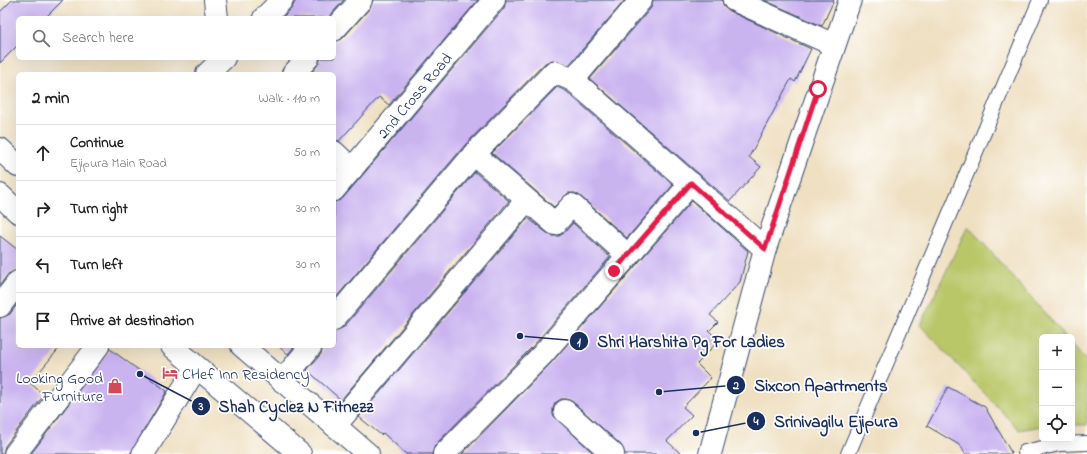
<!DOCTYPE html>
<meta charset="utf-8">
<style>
:root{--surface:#fff;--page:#f2f2f2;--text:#222;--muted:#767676;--line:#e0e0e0}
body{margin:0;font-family:"Indie Flower",sans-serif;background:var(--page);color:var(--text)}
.controls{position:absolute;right:12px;bottom:12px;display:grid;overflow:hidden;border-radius:6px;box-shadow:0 4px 16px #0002}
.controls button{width:36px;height:36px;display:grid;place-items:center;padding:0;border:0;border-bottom:1px solid var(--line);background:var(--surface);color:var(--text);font:20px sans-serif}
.stop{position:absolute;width:12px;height:12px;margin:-9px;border:3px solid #e11d48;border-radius:50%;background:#fff}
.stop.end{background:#e11d48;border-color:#fff;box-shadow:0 1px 4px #0008}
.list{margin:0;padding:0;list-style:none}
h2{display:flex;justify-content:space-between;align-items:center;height:52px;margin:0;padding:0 16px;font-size:17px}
h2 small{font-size:13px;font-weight:400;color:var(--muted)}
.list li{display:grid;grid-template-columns:26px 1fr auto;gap:12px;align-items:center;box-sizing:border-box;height:56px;padding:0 16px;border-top:1px solid var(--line)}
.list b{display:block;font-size:15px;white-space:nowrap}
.list p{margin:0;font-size:13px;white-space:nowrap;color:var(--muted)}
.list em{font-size:13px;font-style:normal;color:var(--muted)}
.icon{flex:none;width:22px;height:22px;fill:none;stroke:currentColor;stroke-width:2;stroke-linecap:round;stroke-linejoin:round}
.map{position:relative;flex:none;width:1087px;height:454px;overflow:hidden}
.search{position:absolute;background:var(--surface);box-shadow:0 4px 16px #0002;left:16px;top:16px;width:320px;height:44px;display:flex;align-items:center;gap:10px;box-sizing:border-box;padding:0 14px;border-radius:6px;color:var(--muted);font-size:15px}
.panel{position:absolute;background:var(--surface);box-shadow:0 4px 16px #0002;left:16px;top:72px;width:320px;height:276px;border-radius:6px}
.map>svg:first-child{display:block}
</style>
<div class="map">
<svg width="1087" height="454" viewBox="0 0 1087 454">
<rect width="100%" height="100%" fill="#fff"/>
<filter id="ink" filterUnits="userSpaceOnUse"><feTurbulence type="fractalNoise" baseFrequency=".025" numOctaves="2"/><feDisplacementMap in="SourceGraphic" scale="8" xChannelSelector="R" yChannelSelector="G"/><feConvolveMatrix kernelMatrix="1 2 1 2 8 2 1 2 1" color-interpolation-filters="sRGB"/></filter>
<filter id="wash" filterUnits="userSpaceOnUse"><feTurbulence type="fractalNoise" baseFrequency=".012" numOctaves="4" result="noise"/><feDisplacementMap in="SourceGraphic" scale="16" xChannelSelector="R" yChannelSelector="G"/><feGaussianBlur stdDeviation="0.9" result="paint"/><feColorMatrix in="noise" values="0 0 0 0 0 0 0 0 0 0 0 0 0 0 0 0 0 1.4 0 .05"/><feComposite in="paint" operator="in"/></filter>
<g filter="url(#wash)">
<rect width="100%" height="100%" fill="#efe0c2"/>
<g fill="#bac769" stroke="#6a7b64">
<polygon points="968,226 1066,337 1042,337 1042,426 1019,430 920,325"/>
<polygon points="1072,344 1087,361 1087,425 1072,425"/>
</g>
<g id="blocks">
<g fill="#cab4f0">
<polygon points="12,0 63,0 45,18 18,18 18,45 0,63 0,12"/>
<polygon points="296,0 344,0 328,18 282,18 291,9"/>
<polygon points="373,0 478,0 389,105 379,97 339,141 334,140 334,74 310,74 317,66 321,58 334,58 334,42 343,38 370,8"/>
<polygon points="506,0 625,0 569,65 552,60 545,63 465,145 334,300 334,202 343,198 361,177 504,8"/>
<polygon points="653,0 722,0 724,7 729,11 811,49 795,82 791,79 749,157 761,167 730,201 590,79 651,8"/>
<polygon points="764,0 834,0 822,26"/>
<polygon points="557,87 566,91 673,185 627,238 580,196 575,193 568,193 554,207 492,153"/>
<polygon points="475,172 509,201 341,400 307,370 321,354 323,346 334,346 334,331 344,327"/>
<polygon points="692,201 748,251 740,282 710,315 718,322 709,331 719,340 697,364 711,378 683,407 692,415 667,441 681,454 625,454 621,445 573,402 567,399 561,399 555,403 553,409 553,415 594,454 462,454 551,363"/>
<polygon points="528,218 547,233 553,236 559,236 564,233 573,223 610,257 533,346 435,445 432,454 406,454 383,433 381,435 359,417"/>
<polygon points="0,236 18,250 18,270 8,274 0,285"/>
<polygon points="18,303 18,346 61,346 30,383 44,395 5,446 3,454 0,454 0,318 10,314"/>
<polygon points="278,346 295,346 288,354"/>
<polygon points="110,349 167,391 130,454 31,454"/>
<polygon points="948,387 985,407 1012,454 965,454 961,446 927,426"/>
</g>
</g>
</g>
<g filter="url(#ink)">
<use href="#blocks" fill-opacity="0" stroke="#3b4a6d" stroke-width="1"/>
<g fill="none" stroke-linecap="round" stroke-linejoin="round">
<g stroke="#3b4a6d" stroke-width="16">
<g id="service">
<polyline points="848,454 1040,0"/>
<polyline points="1026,454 1025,452 1059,444 1087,443"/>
</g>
</g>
<g stroke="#3b4a6d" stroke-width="24">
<g id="minor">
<polyline points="215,0 217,18"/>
<polyline points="734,0 834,45"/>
<polyline points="264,18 282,0"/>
<polyline points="334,30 361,0"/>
<polyline points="207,74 224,58"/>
<polyline points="293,74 308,58"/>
<polyline points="573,80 641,0"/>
<polyline points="334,152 352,169"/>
<polyline points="474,154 555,224 572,205 627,255"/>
<polyline points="334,190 494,0"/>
<polyline points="0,306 18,282"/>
<polyline points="334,319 474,154 554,72 573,80 765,249"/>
<polyline points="282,381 311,346"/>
<polyline points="565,411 613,454"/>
<polyline points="335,426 526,201"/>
<polyline points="15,454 98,346"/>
<polyline points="143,454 196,368"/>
<polyline points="444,454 542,355 691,183"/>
</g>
</g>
<g stroke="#3b4a6d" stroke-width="24">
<polyline id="tertiary" points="710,454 765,249 850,0"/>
</g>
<g stroke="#3b4a6d" stroke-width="24">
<g id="primary">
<polyline points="0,149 18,166"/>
<polyline points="0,195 18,212"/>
<polyline points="172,346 300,454"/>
<polyline points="242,346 368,454"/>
</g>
</g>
<use href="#service" stroke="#fff" stroke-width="14"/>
<use href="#minor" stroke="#fff" stroke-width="22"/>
<use href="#tertiary" stroke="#fff" stroke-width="22"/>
<use href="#primary" stroke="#fff" stroke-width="22"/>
</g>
</g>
<g fill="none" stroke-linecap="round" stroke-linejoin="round" filter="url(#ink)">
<polyline stroke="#e11d48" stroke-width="5" points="614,271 691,183 765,249 818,89"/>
</g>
<defs>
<g id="hotel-bare" transform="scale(1.2)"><path d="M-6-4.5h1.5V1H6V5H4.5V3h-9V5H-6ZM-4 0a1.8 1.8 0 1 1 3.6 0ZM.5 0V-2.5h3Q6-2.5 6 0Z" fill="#d1495b" stroke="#fff" stroke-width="2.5" paint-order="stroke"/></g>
<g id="shop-bare" transform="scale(1.2)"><path d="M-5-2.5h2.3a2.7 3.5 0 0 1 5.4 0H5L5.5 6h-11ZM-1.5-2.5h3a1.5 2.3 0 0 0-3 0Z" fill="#d1495b" stroke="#fff" stroke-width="2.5" paint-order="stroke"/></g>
</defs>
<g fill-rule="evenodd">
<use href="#hotel-bare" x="170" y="373"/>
<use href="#shop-bare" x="115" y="386"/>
</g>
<g text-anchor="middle" stroke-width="3.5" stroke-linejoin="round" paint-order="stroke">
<g font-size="16" fill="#1b2f5e" stroke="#fff">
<text transform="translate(414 95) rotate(-50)" y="6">2nd Cross Road</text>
</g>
<g font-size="16" fill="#1b2f5e" stroke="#fff" text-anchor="start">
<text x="182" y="379">CHef Inn Residency</text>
<text x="103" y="383" text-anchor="end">Looking Good<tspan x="103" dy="18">Furniture</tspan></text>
</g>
</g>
<path fill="none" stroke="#1b2f5e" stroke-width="1.5" d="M520 336L579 341M659 392L736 385M140 374L201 406M696 433L756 421"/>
<g fill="#1b2f5e" stroke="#fff" stroke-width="1.5">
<circle cx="520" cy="336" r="4"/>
<circle cx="659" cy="392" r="4"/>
<circle cx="140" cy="374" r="4"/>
<circle cx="696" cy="433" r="4"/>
<circle cx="579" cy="341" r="10"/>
<circle cx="736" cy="385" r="10"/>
<circle cx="201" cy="406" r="10"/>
<circle cx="756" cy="421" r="10"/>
</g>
<g font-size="12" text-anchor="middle" font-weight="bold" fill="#fff">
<text x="579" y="346">1</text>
<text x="736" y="389">2</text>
<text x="201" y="410">3</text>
<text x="756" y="425">4</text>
</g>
<g font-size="17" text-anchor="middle" font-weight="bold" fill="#1b2f5e" stroke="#fff" stroke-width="3.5" stroke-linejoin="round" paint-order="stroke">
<text x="691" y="347">Shri Harshita Pg For Ladies</text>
<text x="821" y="391">Sixcon Apartments</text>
<text x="296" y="412">Shah Cyclez N Fitnezz</text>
<text x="836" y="427">Srinivagilu Ejipura</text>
</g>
</svg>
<div class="controls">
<button>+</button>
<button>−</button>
<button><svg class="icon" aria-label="locate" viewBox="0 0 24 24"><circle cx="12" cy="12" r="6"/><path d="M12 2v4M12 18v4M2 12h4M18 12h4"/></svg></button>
</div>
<div class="stop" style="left:818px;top:89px"></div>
<div class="stop end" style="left:614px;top:271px"></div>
<div class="search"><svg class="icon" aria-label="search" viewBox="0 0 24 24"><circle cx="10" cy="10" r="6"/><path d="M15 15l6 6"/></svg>Search here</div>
<section class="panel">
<h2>2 min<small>Walk · 110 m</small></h2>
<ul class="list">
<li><svg class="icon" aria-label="ahead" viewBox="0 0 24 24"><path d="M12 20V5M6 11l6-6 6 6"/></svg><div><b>Continue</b><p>Ejipura Main Road</p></div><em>50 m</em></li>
<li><svg class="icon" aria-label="right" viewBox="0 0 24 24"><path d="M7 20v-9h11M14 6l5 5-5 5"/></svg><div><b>Turn right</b></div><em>30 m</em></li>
<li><svg class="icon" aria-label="left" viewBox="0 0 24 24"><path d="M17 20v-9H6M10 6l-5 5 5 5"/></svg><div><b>Turn left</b></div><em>30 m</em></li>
<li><svg class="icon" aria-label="arrive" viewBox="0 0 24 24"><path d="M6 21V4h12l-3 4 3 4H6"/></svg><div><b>Arrive at destination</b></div></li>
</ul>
</section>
</div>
